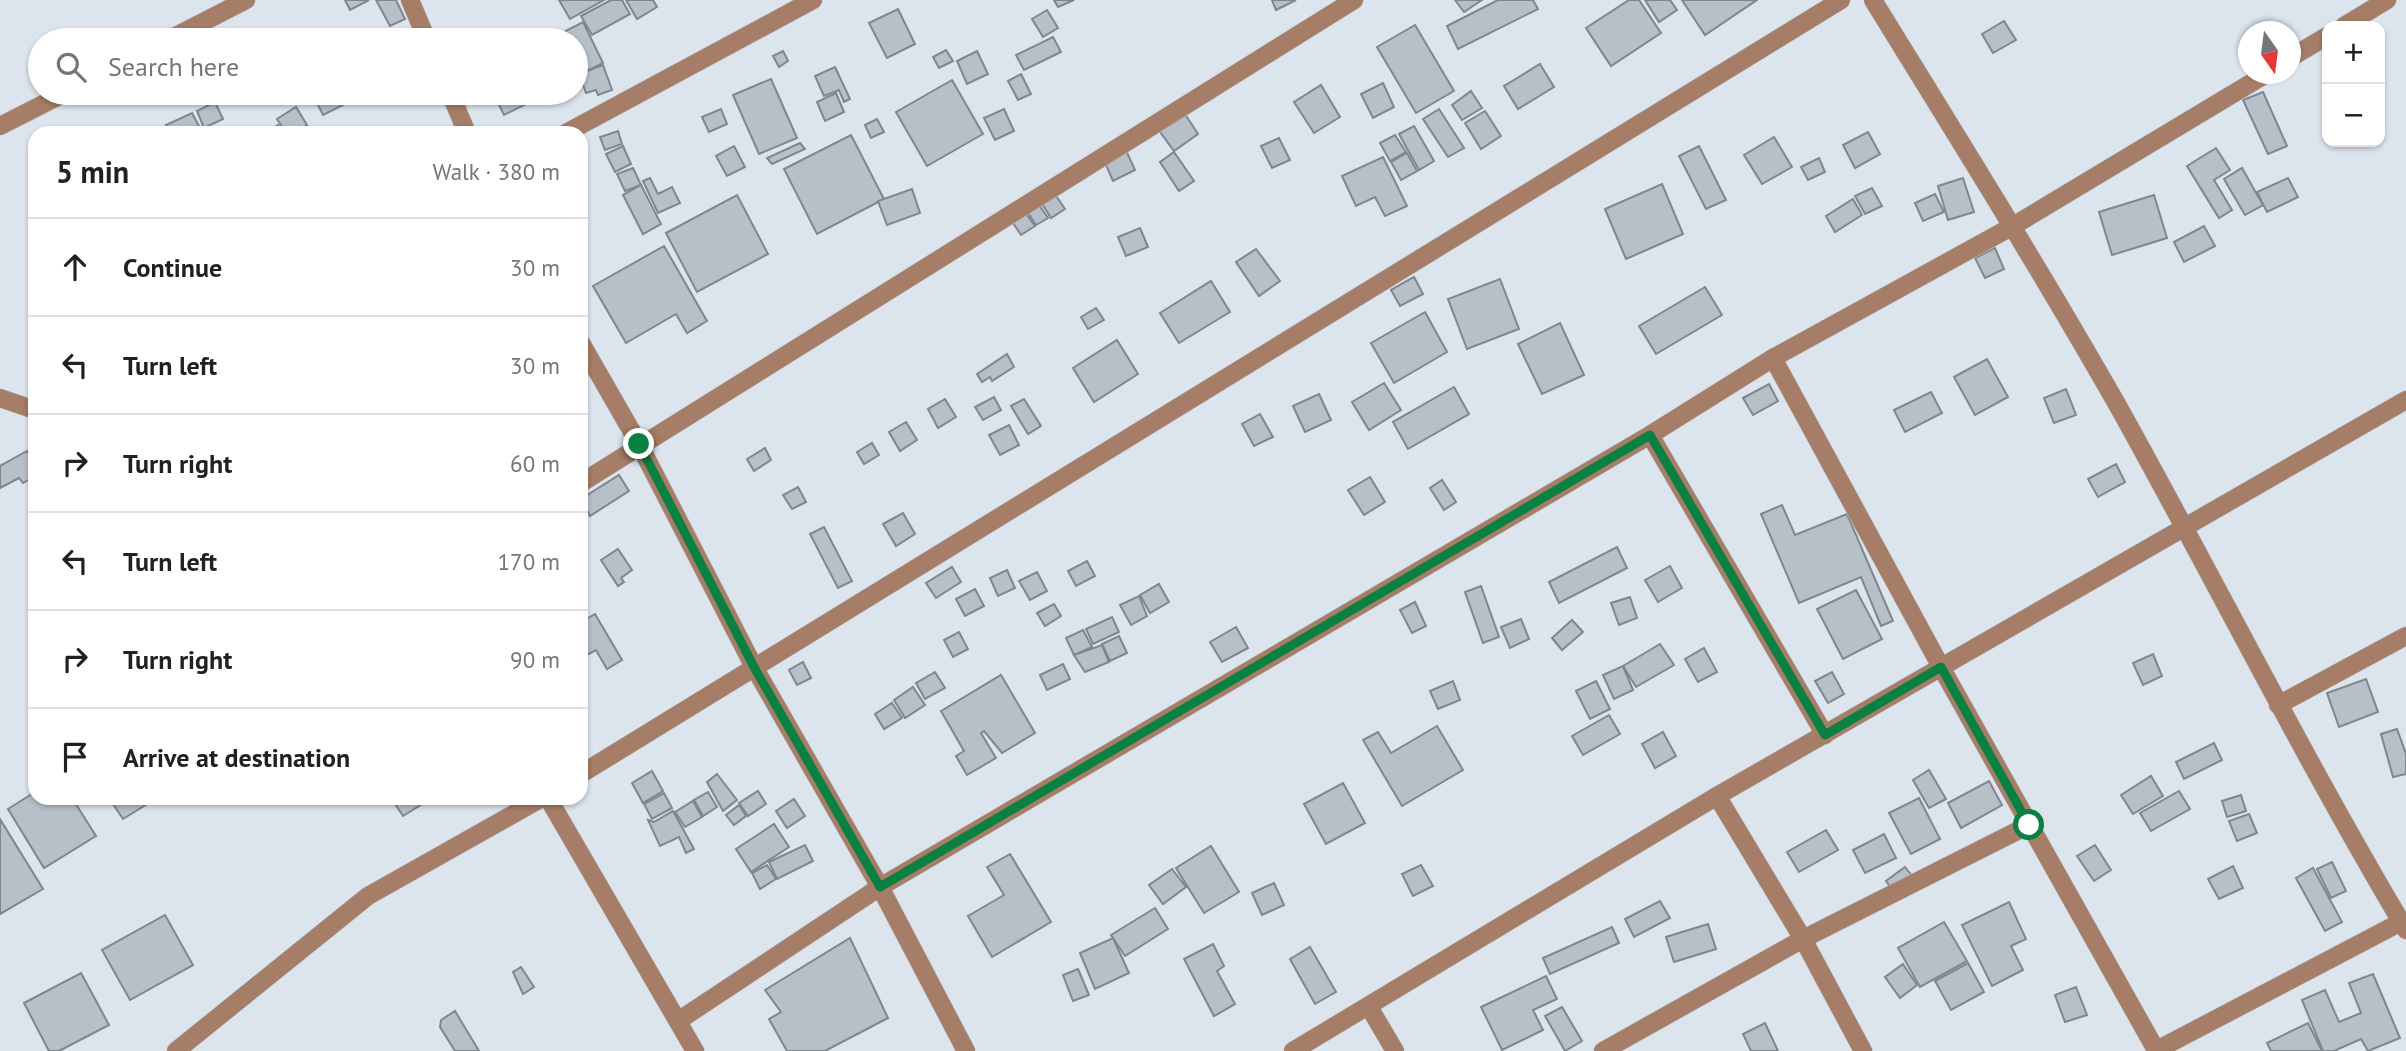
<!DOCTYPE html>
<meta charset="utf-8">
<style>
:root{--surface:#fff;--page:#f2f2f2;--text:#202124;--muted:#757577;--line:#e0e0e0}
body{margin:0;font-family:"PT Sans",sans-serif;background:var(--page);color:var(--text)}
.controls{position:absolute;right:21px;top:21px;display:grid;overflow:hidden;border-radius:14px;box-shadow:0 2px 5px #0004}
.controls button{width:63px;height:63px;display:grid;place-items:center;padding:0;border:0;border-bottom:2px solid var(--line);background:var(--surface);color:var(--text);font:35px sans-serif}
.compass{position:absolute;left:2238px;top:21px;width:63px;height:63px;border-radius:50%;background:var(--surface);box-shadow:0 2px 5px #0004;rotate:166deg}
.stop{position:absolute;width:21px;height:21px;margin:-16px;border:5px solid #0b8043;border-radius:50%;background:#fff}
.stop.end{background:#0b8043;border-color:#fff;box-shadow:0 2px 7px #0008}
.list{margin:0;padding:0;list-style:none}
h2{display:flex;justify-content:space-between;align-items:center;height:91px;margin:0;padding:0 28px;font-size:30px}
h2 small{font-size:23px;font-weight:400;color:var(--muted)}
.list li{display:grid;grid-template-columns:46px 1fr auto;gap:21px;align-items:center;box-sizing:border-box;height:98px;padding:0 28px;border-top:2px solid var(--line)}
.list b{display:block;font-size:26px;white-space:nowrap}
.list em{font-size:23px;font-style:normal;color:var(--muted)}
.icon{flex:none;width:38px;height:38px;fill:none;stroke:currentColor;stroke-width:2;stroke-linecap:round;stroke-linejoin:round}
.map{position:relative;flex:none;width:2406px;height:1051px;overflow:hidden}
.search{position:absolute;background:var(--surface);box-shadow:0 2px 5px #0004;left:28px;top:28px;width:560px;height:77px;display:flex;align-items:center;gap:18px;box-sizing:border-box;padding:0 24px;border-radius:38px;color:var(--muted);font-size:26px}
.panel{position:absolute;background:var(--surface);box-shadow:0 2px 5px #0004;left:28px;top:126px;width:560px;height:679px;border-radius:21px}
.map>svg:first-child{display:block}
</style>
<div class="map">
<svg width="2406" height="1051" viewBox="0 0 2406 1051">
<rect width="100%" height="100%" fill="#dce4ee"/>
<g fill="#b7bfc8" stroke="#7e868f" stroke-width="2">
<polygon points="345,0 369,0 350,10"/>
<polygon points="376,0 396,0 405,19 390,26"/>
<polygon points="559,0 604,0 570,19"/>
<polygon points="611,0 622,0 630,14 592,35 581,16"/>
<polygon points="626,0 653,0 657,7 637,19"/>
<polygon points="1054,0 1074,0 1058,7"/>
<polygon points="1272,0 1296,0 1276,10"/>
<polygon points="1455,0 1482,0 1464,12"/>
<polygon points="1498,0 1533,0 1538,9 1458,49 1447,26"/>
<polygon points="1629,0 1639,0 1661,33 1611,66 1586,28"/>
<polygon points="1645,0 1670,0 1677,10 1659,22"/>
<polygon points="1682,0 1757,0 1705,35"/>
<polygon points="898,9 915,44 887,58 869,23"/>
<polygon points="1047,10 1058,28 1043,37 1032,19"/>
<polygon points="2004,21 2016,40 1993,53 1982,34"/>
<polygon points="583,22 603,63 577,76 576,40 558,40 556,36"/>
<polygon points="1415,25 1454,91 1416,113 1377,47"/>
<polygon points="1053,37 1061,52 1024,70 1016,55"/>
<polygon points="946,50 953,61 939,68 933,57"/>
<polygon points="783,51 788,61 779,67 773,56"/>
<polygon points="977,51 988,74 967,84 957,61"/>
<polygon points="1540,64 1554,87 1518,109 1504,86"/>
<polygon points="603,65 612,90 598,95 596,90 586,93 579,74"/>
<polygon points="835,67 850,99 844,102 839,90 824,96 815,76"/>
<polygon points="1021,74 1031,94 1018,100 1008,81"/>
<polygon points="771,79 797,138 759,154 733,95"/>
<polygon points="952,80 983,134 927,166 896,112"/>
<polygon points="1383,83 1394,107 1373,118 1361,94"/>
<polygon points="1321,85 1340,117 1314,133 1294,102"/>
<polygon points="1471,91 1482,108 1462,120 1452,105"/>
<polygon points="2263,92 2287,146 2268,154 2243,100"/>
<polygon points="312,93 367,93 323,115"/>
<polygon points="493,93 548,93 504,115"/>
<polygon points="836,93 844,112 825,121 817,102"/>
<polygon points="215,102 223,119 204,128 197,111"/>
<polygon points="296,107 307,125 294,133 286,133 277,119"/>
<polygon points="1181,108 1198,134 1174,151 1155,125"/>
<polygon points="721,109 727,124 709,132 702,117"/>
<polygon points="1004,109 1014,131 995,140 984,118"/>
<polygon points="1439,109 1464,148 1448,157 1423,119"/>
<polygon points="1485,111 1501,136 1481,149 1465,123"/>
<polygon points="192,113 201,130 170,133 166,125"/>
<polygon points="877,119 884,132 871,138 865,125"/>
<polygon points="278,125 283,133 265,133"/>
<polygon points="1414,126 1434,161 1419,170 1399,134"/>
<polygon points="618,131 622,144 605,150 600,137"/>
<polygon points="1868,132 1880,154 1855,168 1843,145"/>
<polygon points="851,135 884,199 817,234 784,169"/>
<polygon points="1395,135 1406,152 1390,161 1380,143"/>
<polygon points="1774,137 1792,167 1762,184 1744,155"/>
<polygon points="1279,138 1290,160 1272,168 1261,146"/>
<polygon points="800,143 805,149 772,164 767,158"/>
<polygon points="623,146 631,164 615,172 606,154"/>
<polygon points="734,146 745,167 727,176 716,156"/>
<polygon points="1124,146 1135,170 1113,181 1102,156"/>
<polygon points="1699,146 1726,200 1706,209 1679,156"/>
<polygon points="2216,148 2230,170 2214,180 2232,210 2219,218 2187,166"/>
<polygon points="1174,152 1194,181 1179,191 1160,162"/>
<polygon points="1407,153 1417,171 1401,180 1391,162"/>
<polygon points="1383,157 1407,206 1385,216 1375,197 1356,206 1342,176"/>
<polygon points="1819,158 1825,172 1808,180 1801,167"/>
<polygon points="633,168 641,185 625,191 617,174"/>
<polygon points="2242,168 2263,205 2245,215 2224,179"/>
<polygon points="650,178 658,194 672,187 680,203 658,213 643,181"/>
<polygon points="1963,178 1974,212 1948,220 1938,186"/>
<polygon points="2288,178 2298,197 2267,212 2257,192"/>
<polygon points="1662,184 1683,234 1626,259 1605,209"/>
<polygon points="641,185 661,224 643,234 623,195"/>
<polygon points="1872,188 1882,206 1865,214 1855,196"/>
<polygon points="912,189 920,213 887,225 878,201"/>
<polygon points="1054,193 1065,209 1051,218 1041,202"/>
<polygon points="1935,194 1944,212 1923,221 1915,203"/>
<polygon points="737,195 768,254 697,292 666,233"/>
<polygon points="2154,195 2167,238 2112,255 2099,212"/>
<polygon points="1853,199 1862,215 1835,232 1826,216"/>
<polygon points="1037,202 1048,218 1036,225 1026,210"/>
<polygon points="1024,211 1035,226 1021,235 1011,220"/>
<polygon points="2204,226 2215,246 2184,262 2174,242"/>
<polygon points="1140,228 1148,247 1126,256 1118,237"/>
<polygon points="664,246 707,321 687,333 676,314 626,343 593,286"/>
<polygon points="1995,248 2004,269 1985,278 1975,258"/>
<polygon points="1256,249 1280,281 1259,296 1236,262"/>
<polygon points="1414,277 1423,294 1400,306 1391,290"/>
<polygon points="1500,279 1519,329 1467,349 1448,299"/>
<polygon points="1211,281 1230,312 1179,343 1160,313"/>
<polygon points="1705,287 1722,315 1656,354 1639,326"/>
<polygon points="1096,308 1104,320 1088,329 1081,317"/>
<polygon points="1425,312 1447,352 1394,383 1371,343"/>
<polygon points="1560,323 1584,375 1542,394 1518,344"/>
<polygon points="1117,340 1138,374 1094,402 1073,368"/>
<polygon points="1007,354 1014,367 992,381 990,377 982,382 977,374"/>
<polygon points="1987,359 2008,397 1975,415 1954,377"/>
<polygon points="1384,383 1401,410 1369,430 1352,402"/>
<polygon points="1769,384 1778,401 1753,415 1743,398"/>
<polygon points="1454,387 1469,414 1408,449 1393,422"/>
<polygon points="2066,389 2076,415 2054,423 2044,398"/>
<polygon points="1931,392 1942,413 1905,432 1894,410"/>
<polygon points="1319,394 1331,420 1305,432 1293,406"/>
<polygon points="994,397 1001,410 983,420 975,407"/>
<polygon points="945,399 956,417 938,428 928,409"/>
<polygon points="1024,399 1041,426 1028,434 1011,406"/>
<polygon points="1260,414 1273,437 1254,446 1242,424"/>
<polygon points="906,422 917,440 900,451 889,432"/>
<polygon points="1009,425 1019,445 1000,455 989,435"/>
<polygon points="872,443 879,455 864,464 857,452"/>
<polygon points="765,448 771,460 754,471 747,459"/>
<polygon points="27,451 35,465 35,476 23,483 19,478 0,488 0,466"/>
<polygon points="2116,464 2125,482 2098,497 2088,479"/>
<polygon points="619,475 629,491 590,516 581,499"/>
<polygon points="1370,477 1385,502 1364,515 1348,490"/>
<polygon points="1442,480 1456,502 1444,510 1430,488"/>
<polygon points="798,487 806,502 792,509 783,495"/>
<polygon points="1782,505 1795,535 1847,514 1893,621 1881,626 1861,577 1799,603 1761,514"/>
<polygon points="903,513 915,534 896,546 883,524"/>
<polygon points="824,527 852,581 838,588 810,534"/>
<polygon points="1617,547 1627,568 1559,603 1549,582"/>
<polygon points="618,549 632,570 621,578 624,582 618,586 601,560"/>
<polygon points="1087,561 1095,576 1076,586 1068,571"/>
<polygon points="1670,566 1682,588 1658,602 1645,580"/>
<polygon points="952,567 961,582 936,598 926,583"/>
<polygon points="1007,570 1015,588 998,596 990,578"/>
<polygon points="1037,572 1047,591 1030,600 1019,581"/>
<polygon points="1159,584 1169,602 1150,613 1140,595"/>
<polygon points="1481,586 1499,637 1483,643 1465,592"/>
<polygon points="975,589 984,606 965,616 956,599"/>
<polygon points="1856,590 1882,639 1843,659 1817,609"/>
<polygon points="1139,596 1147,616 1131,625 1120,605"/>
<polygon points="1630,597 1637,618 1619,625 1611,603"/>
<polygon points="1415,602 1426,626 1412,633 1400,610"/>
<polygon points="1054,604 1061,616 1045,626 1037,613"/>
<polygon points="595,614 622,660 607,669 596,650 581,658 581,622"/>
<polygon points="1112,617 1119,632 1093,644 1086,629"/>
<polygon points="1521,619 1529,639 1510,648 1501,627"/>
<polygon points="1572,620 1583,632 1562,650 1552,638"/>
<polygon points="1236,627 1248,648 1222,662 1210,642"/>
<polygon points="1083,630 1092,647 1074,655 1066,638"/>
<polygon points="959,632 968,649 953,657 944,640"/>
<polygon points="1119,636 1127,653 1110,661 1102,644"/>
<polygon points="1660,644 1674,665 1636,687 1623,666"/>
<polygon points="1102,645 1109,662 1085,672 1074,655"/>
<polygon points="1704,648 1717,672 1698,682 1685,659"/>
<polygon points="2153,654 2162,676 2143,685 2133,663"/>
<polygon points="803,662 811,678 797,685 789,670"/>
<polygon points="1063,664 1070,679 1047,690 1040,675"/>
<polygon points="1623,666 1633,690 1614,699 1603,675"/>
<polygon points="935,672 945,688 925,699 916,683"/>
<polygon points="1832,672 1844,694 1828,703 1815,681"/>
<polygon points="1001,675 1035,733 1002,753 984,731 981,733 996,758 967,775 956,756 964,751 941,711"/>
<polygon points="2366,679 2378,712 2339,727 2327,693"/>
<polygon points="1453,681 1460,700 1438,709 1430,691"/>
<polygon points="1596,681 1610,709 1590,719 1576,691"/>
<polygon points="913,687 925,705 905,718 894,700"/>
<polygon points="892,703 902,718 884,729 875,714"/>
<polygon points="1609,715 1620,734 1583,755 1572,736"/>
<polygon points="1437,726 1463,770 1402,806 1363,740 1378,732 1391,753"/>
<polygon points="2397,729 2406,754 2406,774 2393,777 2381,734"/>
<polygon points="1663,732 1676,756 1655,768 1642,744"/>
<polygon points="2214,743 2222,760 2184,779 2176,762"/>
<polygon points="1929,770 1946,799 1929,808 1913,780"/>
<polygon points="652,771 663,791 643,803 632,783"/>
<polygon points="717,774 737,800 723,811 707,782"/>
<polygon points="2151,776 2163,796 2133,814 2121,795"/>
<polygon points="1989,781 2002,805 1961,828 1948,803"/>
<polygon points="1343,783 1365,823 1326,844 1304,804"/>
<polygon points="758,791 766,804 748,816 739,803"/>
<polygon points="2179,791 2190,809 2151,831 2140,813"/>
<polygon points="35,792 35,798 72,798 96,836 44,868 8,809"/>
<polygon points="708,792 717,807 703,816 694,800"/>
<polygon points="664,793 672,808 652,819 644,804"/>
<polygon points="2241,795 2246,811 2227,817 2222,801"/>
<polygon points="109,798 157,798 123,819"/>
<polygon points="391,798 432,798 403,816"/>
<polygon points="1919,798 1940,839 1911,854 1889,813"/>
<polygon points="794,799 805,816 787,828 776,811"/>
<polygon points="693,801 702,817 685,827 675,812"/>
<polygon points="739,805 746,816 734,825 726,815"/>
<polygon points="673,811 694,849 686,853 679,837 660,846 648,820 654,822"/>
<polygon points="2249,814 2257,833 2237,841 2229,821"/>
<polygon points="0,819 43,889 0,914"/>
<polygon points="774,824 789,847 751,872 736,849"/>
<polygon points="1826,830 1838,850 1799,872 1787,852"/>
<polygon points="1884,834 1896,858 1865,873 1853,850"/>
<polygon points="805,845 813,861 777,879 769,862"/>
<polygon points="2095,845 2111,870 2094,881 2077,856"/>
<polygon points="1211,846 1239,892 1204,913 1176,868"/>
<polygon points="1010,854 1051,922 992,957 968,916 1004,895 987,867"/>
<polygon points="2332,862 2346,891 2331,898 2317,869"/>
<polygon points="767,865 776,879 760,889 752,873"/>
<polygon points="1421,865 1433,886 1413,896 1402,874"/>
<polygon points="2233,866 2243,888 2219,899 2208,879"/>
<polygon points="1905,867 1917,882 1897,896 1886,881"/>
<polygon points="2313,868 2342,922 2325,931 2296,878"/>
<polygon points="1172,869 1186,887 1163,904 1149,885"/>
<polygon points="1274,883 1284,905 1262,915 1252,893"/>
<polygon points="1660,901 1670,918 1634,937 1625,919"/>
<polygon points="2009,902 2026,939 2011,946 2023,970 1992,986 1962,925"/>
<polygon points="1155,908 1168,929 1125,956 1111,935"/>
<polygon points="165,915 193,965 130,1000 102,950"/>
<polygon points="1944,922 1967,961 1920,987 1898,948"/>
<polygon points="1708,924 1716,949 1674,962 1666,937"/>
<polygon points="1612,927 1619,943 1550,974 1543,958"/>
<polygon points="850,938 888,1018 825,1051 787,1051 769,1019 781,1012 765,990"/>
<polygon points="1113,938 1129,973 1095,989 1080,953"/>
<polygon points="1213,944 1224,966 1217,971 1235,1004 1214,1016 1184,959"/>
<polygon points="1310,947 1336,992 1315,1004 1290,959"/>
<polygon points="1968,963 1984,992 1951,1010 1935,981"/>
<polygon points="1903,964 1917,985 1900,998 1885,977"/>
<polygon points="521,967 534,987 523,994 513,972"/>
<polygon points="1078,969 1089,995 1073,1001 1063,975"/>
<polygon points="81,973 109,1025 59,1051 49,1051 24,1003"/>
<polygon points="2373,974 2400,1038 2368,1051 2361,1039 2334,1051 2323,1051 2302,1000 2325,990 2339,1022 2361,1013 2349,983"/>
<polygon points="1546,976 1557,999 1533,1010 1543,1030 1502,1050 1481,1007"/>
<polygon points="2076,987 2087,1015 2065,1022 2055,995"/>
<polygon points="1562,1007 1582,1041 1565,1051 1545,1016"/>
<polygon points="455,1011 479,1051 455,1051 440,1027 441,1020"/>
<polygon points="1765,1023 1778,1051 1751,1051 1743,1034"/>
<polygon points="2308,1023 2322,1051 2271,1051 2267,1043"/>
</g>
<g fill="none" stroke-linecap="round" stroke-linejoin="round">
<g stroke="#b8bfc8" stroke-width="19">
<g id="minor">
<polyline points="410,0 427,40"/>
<path d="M1873,0C1956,135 2040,269 2118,406C2215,580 2304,759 2406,930"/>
<polyline points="2344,26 2387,0"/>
<polyline points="168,40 246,0"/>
<polyline points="2290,58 2327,36"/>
<polyline points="450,93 467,133"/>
<polyline points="0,126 65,93"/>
<polyline points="566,133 813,0"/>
<polyline points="581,343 639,444 754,667 880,887 966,1051"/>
<polyline points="1773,358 1941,667 2156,1050"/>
<polyline points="0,398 35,410"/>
<polyline points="1650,435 1825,735"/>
<polyline points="581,483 1354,0"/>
<polyline points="2278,705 2406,636"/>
<polyline points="581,774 1841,0"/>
<polyline points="1717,796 1803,939 1863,1051"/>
<polyline points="548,798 695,1051"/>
<polyline points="1369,1007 1395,1051"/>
<polyline points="678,1021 880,887 1650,435 1773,358 2013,226 2266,74"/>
<polyline points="176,1051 368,896 542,798"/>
<polyline points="1293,1051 1717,796 2406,400"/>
<polyline points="1603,1051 1803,939 2029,825"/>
<polyline points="2155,1051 2401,922"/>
</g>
</g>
<use href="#minor" stroke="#a67d66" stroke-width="18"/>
</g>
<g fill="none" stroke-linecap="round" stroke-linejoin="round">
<polyline stroke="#0b8043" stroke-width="9" points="639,444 754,667 880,887 1650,435 1825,735 1941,667 2029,825"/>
</g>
</svg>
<div class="controls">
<button>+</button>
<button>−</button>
</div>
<svg class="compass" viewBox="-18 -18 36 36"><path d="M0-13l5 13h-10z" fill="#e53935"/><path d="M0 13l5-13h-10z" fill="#757577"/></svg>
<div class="stop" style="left:2029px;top:825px"></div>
<div class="stop end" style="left:639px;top:444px"></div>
<div class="search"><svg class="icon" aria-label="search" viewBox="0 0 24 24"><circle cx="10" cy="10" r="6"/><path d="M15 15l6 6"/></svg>Search here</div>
<section class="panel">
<h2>5 min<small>Walk · 380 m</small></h2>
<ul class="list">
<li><svg class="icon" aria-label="ahead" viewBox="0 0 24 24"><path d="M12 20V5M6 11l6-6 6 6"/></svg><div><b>Continue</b></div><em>30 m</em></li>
<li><svg class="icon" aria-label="left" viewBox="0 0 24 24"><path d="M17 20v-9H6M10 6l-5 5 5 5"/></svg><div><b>Turn left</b></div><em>30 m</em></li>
<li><svg class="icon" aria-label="right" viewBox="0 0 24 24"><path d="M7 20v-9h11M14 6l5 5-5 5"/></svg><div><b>Turn right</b></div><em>60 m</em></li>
<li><svg class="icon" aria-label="left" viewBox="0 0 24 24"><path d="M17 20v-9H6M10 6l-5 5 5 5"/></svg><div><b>Turn left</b></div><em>170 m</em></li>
<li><svg class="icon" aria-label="right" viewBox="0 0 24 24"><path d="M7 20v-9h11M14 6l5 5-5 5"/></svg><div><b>Turn right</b></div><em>90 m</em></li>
<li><svg class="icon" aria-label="arrive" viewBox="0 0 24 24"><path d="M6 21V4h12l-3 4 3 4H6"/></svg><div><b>Arrive at destination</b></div></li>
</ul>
</section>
</div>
